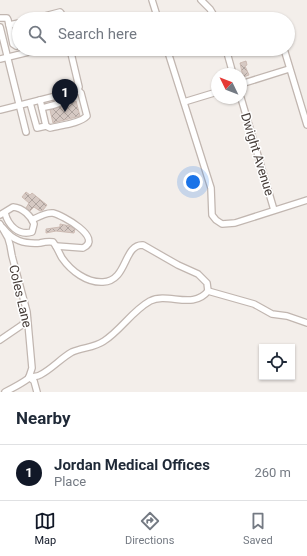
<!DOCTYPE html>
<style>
:root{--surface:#fff;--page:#f6f6f7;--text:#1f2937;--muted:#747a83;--line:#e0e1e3;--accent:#111827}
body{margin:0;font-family:Roboto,sans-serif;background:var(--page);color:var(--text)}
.controls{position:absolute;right:12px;bottom:12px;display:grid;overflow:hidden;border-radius:0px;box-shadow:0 1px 3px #0004}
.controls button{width:36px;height:36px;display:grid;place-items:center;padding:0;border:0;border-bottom:1px solid var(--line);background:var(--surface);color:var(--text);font:20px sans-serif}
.compass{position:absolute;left:211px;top:68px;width:36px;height:36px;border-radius:50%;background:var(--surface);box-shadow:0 1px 3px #0004;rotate:313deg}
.you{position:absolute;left:193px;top:182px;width:14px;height:14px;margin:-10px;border:3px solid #fff;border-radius:50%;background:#1a73e8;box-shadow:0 0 0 6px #1a73e833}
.badge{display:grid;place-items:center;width:26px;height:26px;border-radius:50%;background:var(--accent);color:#fff;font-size:13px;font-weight:700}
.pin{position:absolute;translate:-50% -33px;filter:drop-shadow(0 1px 2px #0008)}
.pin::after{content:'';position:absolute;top:21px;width:14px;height:12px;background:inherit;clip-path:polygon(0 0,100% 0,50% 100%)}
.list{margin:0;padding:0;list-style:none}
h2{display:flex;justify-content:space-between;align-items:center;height:52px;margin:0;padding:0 16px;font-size:17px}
h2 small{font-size:13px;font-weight:400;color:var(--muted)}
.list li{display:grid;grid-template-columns:26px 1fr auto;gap:12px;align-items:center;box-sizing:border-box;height:56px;padding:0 16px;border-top:1px solid var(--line)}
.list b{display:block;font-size:15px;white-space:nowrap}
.list p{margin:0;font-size:13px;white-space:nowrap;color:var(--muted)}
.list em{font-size:13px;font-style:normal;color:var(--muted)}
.icon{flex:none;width:22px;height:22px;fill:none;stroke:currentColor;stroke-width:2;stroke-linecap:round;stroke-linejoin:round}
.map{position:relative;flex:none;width:307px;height:392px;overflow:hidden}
.search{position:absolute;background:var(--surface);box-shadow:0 1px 3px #0004;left:12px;right:12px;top:12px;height:44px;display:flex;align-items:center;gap:10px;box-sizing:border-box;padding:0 14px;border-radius:22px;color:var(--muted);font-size:15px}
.sheet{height:108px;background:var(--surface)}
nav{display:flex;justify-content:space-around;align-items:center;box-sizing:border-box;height:56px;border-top:1px solid var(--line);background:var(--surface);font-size:11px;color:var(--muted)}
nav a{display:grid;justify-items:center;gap:2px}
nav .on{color:var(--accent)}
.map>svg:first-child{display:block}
</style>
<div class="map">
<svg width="307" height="392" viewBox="0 0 307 392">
<defs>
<pattern id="building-cross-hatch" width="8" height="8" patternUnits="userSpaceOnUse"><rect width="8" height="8" fill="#d6c9c3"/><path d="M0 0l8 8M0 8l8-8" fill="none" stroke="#afa49f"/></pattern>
</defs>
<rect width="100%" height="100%" fill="#f3eeea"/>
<g fill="url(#building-cross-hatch)" stroke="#cebcb4">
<polygon points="246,61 247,65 245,66 249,75 243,77 240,63"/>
<polygon points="76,101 80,116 53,123 50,110"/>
<polygon points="26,192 30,195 32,193 47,205 43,210 40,211 34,207 30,211 26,208 29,203 22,197"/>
<polygon points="60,224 70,226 75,229 74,233 56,231 46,233 46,229 60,227"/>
</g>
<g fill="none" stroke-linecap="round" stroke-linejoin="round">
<g stroke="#c1b6b0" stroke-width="8">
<g id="minor">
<polyline points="152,0 158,19"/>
<polyline points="201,0 210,9 216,19"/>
<polyline points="0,18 7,18 8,20 13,44 16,46"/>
<polyline points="33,19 60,12 61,13 63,19"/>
<polyline points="9,25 19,23"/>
<polyline points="0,27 26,132"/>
<polyline points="167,49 211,188 212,215 216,220 222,224 235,223 307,200"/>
<polyline points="226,49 233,74"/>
<polyline points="284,49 307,125"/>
<polyline points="0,59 41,49"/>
<polyline points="241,84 289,69"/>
<polyline points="241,98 274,210"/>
<polyline points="184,102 217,92"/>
<polyline points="30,103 37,128 46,126 40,100"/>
<path d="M42,108C52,105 63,105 67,94"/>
<polyline points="0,110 76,91 79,87 70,49"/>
<path d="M46,126L50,128C61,125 79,124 87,116L81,93L78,90"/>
<path d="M0,215L13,207C23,208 31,216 34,224L32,232C18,236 8,225 5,213"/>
<path d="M32,220C38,217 46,212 53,213C62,215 104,238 83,248L56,246"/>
<polyline points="0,224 8,238 10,245 12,256 27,312 32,368 29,377"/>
<path d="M3,228C13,241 24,244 40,243C44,242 48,241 53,242C57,247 59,253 62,258C71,271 87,283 103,282C128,281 123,244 143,245L178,265L198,274L207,283L208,291"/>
<polyline points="0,340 22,325 27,318"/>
<polyline points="29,377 34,381 37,392"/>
<path d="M5,392C13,388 21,384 29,378C32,376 37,377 40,375C52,369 61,358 72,352C83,347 94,348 104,341C121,330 132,311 150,301C168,292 193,310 208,291L254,304L272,314L287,316L307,323"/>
</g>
</g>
<use href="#minor" stroke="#fff" stroke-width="5.5"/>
</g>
<g text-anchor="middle" stroke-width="3" stroke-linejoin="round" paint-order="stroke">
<g font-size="13" fill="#463d39" stroke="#fff">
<text transform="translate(258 154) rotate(73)" y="5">Dwight Avenue</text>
<text transform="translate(21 296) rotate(77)" y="5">Coles Lane</text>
</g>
</g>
</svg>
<div class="controls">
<button><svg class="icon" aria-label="locate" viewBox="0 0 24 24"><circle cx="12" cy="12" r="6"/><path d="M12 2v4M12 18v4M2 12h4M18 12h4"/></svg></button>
</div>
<svg class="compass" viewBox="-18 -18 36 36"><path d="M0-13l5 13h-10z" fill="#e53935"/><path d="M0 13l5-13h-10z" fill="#747a83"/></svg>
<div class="you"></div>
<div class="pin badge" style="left:65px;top:112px">1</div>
<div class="search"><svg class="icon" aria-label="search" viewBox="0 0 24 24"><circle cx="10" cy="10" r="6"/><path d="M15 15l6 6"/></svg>Search here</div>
</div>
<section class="sheet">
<h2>Nearby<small></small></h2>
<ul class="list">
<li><span class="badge">1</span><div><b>Jordan Medical Offices</b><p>Place</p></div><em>260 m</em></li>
</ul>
</section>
<nav>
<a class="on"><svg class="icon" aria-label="map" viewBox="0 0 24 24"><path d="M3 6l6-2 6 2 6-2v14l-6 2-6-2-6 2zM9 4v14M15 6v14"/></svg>Map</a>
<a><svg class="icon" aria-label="directions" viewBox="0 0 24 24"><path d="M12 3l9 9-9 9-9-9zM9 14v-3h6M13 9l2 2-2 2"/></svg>Directions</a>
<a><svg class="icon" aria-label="saved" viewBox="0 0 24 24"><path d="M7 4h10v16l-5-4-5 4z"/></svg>Saved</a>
</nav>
